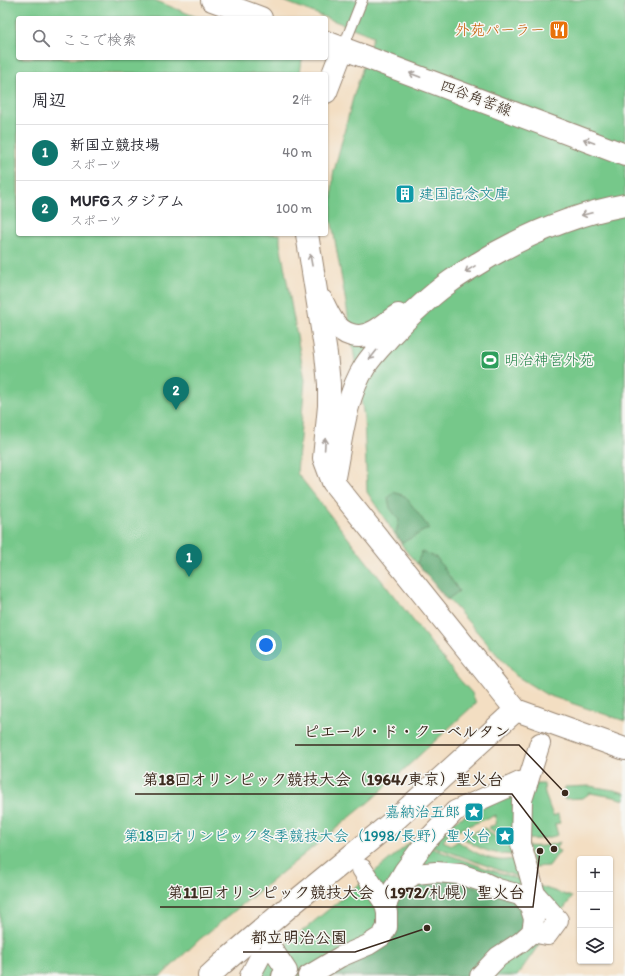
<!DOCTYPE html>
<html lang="ja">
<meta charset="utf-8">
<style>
:root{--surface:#fff;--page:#f2f2f3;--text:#2b2b33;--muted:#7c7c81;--line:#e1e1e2;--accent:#0f766e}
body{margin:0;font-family:Itim,"Klee One",sans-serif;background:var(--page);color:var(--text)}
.controls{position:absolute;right:12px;bottom:12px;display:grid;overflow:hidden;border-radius:4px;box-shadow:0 1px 3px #0004}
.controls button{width:36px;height:36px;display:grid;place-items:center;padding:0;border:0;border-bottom:1px solid var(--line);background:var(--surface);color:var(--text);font:20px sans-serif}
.you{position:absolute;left:266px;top:645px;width:14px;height:14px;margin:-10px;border:3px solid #fff;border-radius:50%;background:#1a73e8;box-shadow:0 0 0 6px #1a73e833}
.badge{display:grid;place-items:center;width:26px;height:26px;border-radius:50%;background:var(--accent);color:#fff;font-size:13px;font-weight:700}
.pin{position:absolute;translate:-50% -33px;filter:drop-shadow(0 1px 2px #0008)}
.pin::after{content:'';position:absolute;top:21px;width:14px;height:12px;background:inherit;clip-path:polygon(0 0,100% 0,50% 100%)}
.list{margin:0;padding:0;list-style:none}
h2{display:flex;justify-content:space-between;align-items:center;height:52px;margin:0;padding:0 16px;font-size:17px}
h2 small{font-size:13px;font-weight:400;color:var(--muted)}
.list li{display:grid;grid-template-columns:26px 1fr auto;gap:12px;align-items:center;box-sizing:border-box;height:56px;padding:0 16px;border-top:1px solid var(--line)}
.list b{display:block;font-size:15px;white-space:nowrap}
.list p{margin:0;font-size:13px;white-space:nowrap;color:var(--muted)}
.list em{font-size:13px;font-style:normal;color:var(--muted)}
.icon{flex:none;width:22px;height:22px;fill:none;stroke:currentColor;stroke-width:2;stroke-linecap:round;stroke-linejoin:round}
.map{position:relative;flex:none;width:625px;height:976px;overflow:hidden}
.search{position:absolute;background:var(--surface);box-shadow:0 1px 3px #0004;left:16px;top:16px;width:312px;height:44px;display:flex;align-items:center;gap:10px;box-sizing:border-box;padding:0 14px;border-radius:4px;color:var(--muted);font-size:15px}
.panel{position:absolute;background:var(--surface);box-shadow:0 1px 3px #0004;left:16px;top:72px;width:312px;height:164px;border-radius:4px}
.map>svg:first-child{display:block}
</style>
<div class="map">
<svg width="625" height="976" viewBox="0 0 625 976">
<rect width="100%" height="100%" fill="#f6f6f2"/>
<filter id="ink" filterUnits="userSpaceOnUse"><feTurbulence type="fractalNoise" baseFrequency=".025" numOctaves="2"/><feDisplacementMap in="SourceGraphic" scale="8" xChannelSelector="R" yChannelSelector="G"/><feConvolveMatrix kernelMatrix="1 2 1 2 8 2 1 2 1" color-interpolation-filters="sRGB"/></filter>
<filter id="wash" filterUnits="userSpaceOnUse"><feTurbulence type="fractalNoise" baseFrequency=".012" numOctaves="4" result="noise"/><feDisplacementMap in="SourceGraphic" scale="16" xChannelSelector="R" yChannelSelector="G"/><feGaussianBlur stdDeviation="0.9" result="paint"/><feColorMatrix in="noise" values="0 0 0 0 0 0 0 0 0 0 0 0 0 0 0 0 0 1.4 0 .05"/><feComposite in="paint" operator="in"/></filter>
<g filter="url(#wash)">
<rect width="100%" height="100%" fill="#f3dec2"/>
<g fill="#76c88a" stroke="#587954">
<polygon points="0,0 154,0 199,18 18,18 18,58 299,58 302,59 300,74 18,74 18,234 280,234 280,243 305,380 297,473 460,680 472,693 476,703 370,801 200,939 161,976 0,976"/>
<polygon points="281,0 625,0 625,721 547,695 515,675 406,551 367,492 364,418 346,303 331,218 333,175 353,98 373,36"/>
<path d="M536,784H544L545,794L553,816L558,814L560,823L555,824L558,835C548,838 539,840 528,839L525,806Z"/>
<polygon points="590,786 614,790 625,793 625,800 614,797 590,793 583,798 564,799 565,787"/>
<path d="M514,792L517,843C506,840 497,835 488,827L495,825L496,815L473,824L456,831L450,823Z"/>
<path d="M443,828L449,835L443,841L452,845L458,841C470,850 483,858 498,860C505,861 513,859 520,859L532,882L427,844Z"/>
<path d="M485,828C495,838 504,843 518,847L519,855C496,855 481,851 463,838L475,832Z"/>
<polygon points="412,841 485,868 572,897 517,976 249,976 267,960"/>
<path d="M560,842L556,849L560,851L549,866L534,867L527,846C539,847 549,846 560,842Z"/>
</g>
<g fill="#60ac76" stroke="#4e6b4a">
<polygon points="393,492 405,496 429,528 402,543 396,533 399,520 390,508 388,498"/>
<polygon points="422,551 437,558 459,591 447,600 417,563"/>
<polygon points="438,875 521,902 529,928 475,976 314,976 367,951 399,892"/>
</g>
</g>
<g filter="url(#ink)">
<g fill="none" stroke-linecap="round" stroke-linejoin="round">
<g stroke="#978470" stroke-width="12">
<polyline id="lane" points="343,48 362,0"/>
</g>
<g stroke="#978470" stroke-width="22">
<g id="street">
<polyline points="397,883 404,871 427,840 455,811 520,782 528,781"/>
<polyline points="535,894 521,844 522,800 540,743"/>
<polyline points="524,897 528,893 535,894 558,920 547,935 532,932"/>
<polyline points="386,905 394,888 415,874 436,872 460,874 481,881 498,889 520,895 530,906 534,919 532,932 521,942 498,957 480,976"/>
<polyline points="271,947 287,971 282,976"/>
<polyline points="250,976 260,957"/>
<polyline points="308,976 340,957 368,945 382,936 387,927 387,913 385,904 362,869"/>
</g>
</g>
<g stroke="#978470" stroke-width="24">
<g id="secondary">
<polyline points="212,0 261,18"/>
<polyline points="326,42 625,155"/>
<polyline points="326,92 343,48"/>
<polyline points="307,234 326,354 329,384 329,406 324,458 333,482 516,710 625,749"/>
<path d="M322,301C325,307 328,314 332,320C342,335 359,341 375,331C383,327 390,320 398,315"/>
<path d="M334,477C341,442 345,397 365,366C372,355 383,344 392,334C410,315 430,296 451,281C458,276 466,271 474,266C520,237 571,215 625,205"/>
<polyline points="209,976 223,963 291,905 396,819 516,710"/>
</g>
</g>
<use href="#lane" stroke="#fff" stroke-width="10"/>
<use href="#street" stroke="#fff" stroke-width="20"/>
<use href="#secondary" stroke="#fff" stroke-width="22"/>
</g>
<defs><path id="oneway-shaft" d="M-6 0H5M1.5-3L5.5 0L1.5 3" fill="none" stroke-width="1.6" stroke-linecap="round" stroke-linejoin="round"/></defs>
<g stroke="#a79f9a">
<use href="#oneway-shaft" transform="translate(415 75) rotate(-159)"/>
<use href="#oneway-shaft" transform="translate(589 141) rotate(-159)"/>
<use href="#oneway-shaft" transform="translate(587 214) rotate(166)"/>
<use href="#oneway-shaft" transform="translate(311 260) rotate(-100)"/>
<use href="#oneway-shaft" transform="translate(470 269) rotate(148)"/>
<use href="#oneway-shaft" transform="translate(373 355) rotate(129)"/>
<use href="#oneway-shaft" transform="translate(325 444) rotate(-86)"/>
</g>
</g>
<defs>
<g id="restaurant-square" transform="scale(1)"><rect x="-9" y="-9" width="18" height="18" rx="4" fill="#e8710a" stroke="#f6f6f2"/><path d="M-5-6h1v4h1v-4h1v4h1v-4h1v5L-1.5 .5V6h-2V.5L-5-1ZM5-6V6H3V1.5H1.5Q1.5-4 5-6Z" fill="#fff"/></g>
<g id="building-square" transform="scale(1)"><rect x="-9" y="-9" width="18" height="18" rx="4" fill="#0f9aa8" stroke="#f6f6f2"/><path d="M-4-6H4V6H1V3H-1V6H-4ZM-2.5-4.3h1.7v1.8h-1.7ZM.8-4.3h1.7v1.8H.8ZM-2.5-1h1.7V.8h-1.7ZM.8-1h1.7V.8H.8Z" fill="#fff"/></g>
<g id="stadium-square" transform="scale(1)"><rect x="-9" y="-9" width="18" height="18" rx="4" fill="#2e9e5b" stroke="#f6f6f2"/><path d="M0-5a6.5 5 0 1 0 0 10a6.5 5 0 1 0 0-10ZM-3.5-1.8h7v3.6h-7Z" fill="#fff"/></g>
<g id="sight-square" transform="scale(1)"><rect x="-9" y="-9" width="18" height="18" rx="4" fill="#0f9aa8" stroke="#f6f6f2"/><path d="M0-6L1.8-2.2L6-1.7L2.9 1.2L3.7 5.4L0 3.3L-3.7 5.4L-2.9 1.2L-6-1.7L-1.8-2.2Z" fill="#fff"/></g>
</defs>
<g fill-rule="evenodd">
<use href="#restaurant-square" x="559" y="30"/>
<use href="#building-square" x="405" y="194"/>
<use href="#stadium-square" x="490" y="360"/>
<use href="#sight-square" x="474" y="812"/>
<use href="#sight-square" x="505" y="836"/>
</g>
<g text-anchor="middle" stroke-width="3" stroke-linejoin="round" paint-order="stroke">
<g font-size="15" fill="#c56008" stroke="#f6f6f2" text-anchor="end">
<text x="545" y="35">外苑パーラー</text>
</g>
<g font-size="15" fill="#3b2a1e" stroke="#f6f6f2">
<text transform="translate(476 98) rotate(21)" y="5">四谷角筈線</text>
</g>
<g font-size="15" fill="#0d838f" stroke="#f6f6f2" text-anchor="end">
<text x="419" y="199" text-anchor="start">建国記念文庫</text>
<text x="460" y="817">嘉納治五郎</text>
<text x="491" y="841">第18回オリンピック冬季競技大会（1998/長野）聖火台</text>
</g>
<g font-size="15" fill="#27864d" stroke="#f6f6f2" text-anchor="start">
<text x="504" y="365">明治神宮外苑</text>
</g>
</g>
<path fill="none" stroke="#3b2a1e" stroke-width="1.5" d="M565 793L519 745H295M554 849L512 794H135M540 851L533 907H160M427 928L355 952H243"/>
<g fill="#3b2a1e" stroke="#f6f6f2" stroke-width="1.5">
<circle cx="565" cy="793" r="4"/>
<circle cx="554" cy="849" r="4"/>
<circle cx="540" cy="851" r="4"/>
<circle cx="427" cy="928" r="4"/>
</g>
<g font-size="16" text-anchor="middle" font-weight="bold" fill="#3b2a1e" stroke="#f6f6f2" stroke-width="3" stroke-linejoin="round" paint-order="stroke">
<text x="407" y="737">ピエール・ド・クーベルタン</text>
<text x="323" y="785">第18回オリンピック競技大会（1964/東京）聖火台</text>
<text x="346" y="898">第11回オリンピック競技大会（1972/札幌）聖火台</text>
<text x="299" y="943">都立明治公園</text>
</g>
</svg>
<div class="controls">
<button>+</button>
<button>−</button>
<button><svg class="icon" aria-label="layers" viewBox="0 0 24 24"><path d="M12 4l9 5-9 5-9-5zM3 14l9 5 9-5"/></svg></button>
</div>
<div class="you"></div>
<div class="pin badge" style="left:189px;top:577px">1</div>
<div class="pin badge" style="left:176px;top:410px">2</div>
<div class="search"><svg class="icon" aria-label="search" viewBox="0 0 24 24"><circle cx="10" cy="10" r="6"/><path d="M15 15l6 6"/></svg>ここで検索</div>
<section class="panel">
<h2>周辺<small>2件</small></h2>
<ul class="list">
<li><span class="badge">1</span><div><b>新国立競技場</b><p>スポーツ</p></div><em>40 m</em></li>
<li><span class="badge">2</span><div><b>MUFGスタジアム</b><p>スポーツ</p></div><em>100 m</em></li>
</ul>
</section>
</div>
